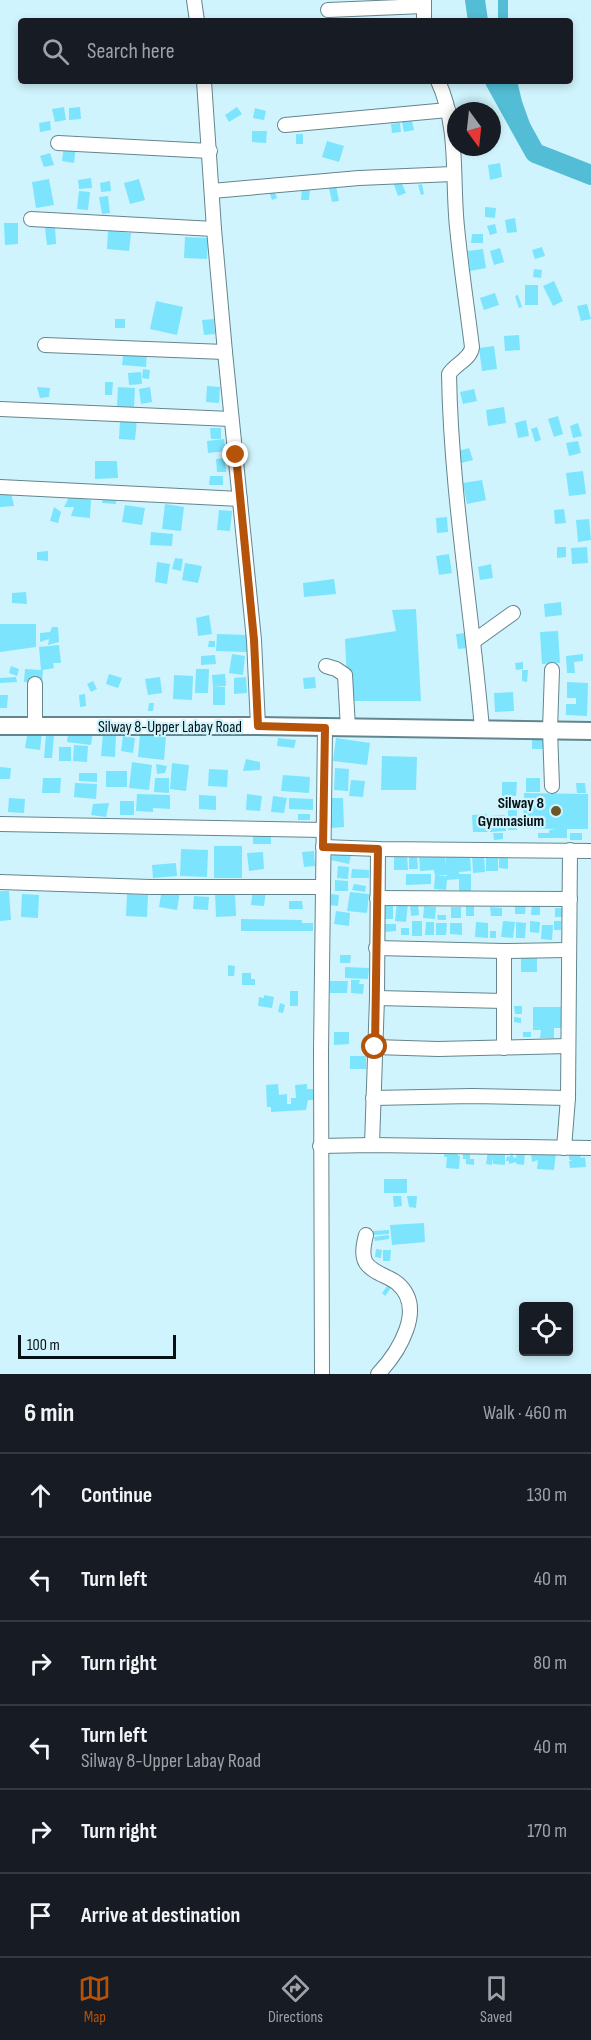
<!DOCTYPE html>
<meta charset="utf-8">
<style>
:root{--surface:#171b24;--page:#242831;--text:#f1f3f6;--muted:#9ea1a6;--line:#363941;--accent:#b45309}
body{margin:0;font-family:"Sofia Sans Condensed",sans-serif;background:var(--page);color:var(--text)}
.controls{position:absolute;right:18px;bottom:18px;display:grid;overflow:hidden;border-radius:6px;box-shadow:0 3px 9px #0003}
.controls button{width:54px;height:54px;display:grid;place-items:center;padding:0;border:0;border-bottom:2px solid var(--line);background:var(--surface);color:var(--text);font:30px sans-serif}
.compass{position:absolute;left:447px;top:102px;width:54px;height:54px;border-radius:50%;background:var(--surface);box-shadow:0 3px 9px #0003;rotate:165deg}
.scale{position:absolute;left:18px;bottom:15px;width:158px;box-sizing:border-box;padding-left:6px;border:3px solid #041013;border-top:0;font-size:16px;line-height:21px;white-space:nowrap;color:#041013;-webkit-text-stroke:4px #d0f4fd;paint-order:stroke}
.stop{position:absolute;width:18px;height:18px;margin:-14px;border:4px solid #b45309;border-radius:50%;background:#fff}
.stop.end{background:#b45309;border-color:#fff;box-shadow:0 2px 6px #0008}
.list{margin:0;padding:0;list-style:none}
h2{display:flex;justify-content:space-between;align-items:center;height:78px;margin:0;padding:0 24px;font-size:26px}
h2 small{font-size:20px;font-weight:400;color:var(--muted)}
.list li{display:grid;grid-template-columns:39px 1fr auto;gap:18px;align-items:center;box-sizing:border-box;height:84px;padding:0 24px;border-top:2px solid var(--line)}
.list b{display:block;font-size:22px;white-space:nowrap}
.list p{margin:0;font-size:20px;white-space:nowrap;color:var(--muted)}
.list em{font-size:20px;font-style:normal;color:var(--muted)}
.icon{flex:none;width:33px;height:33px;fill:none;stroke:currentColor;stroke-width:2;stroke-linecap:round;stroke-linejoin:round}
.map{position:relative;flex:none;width:591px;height:1374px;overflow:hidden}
.search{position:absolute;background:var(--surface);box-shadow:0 3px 9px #0003;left:18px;right:18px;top:18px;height:66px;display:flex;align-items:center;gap:15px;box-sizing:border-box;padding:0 21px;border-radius:6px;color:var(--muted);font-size:22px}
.sheet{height:582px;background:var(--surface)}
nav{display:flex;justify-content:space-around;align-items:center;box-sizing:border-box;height:84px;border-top:2px solid var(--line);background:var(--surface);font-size:16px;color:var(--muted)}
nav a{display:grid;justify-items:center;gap:3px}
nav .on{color:var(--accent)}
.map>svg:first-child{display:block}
</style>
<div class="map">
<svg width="591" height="1374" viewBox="0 0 591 1374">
<rect width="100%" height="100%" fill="#d0f4fd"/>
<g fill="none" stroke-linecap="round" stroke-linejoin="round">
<g stroke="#52bdd5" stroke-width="10">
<polyline points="503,0 503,21"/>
<polyline points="512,81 517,102 535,153"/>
</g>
<g stroke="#52bdd5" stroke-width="20">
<polyline points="475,0 478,21"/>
<polyline points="495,81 535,153 591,175"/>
</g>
</g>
<g fill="#7ce4fd">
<polygon points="64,107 66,120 55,122 52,109"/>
<polygon points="80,107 81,119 69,120 69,108"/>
<polygon points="237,107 242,114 229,122 225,115"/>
<polygon points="255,108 266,111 264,120 253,118"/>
<polygon points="50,121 51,130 40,132 39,123"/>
<polygon points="412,121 414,130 404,132 402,122"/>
<polygon points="400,123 401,132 392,133 391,124"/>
<polygon points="252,131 267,131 266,143 252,142"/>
<rect x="296" y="134" width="7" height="10"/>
<polygon points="327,141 344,146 339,162 322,157"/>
<polygon points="64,145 76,147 74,163 62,161"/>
<polygon points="50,153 54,165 44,167 40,156"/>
<polygon points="500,163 502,177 490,180 488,165"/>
<polygon points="91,178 92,188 79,189 78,180"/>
<polygon points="49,179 54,205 36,208 32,182"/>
<polygon points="139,179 145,200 130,204 124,183"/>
<polygon points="400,179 406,193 398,196 393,182"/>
<polygon points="110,181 111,191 101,192 100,183"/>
<polygon points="422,184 424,194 421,195 418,185"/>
<polygon points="336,186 339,201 332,202 329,188"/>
<polygon points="273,187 277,198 272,200 268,189"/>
<polygon points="302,188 310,188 309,200 301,200"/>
<polygon points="79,191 90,192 88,210 77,209"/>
<polygon points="108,196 110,213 102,214 99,197"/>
<polygon points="485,207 496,208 495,218 485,217"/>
<polygon points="515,218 517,232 507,233 505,220"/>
<polygon points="4,223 18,223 18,244 5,245"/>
<polygon points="495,224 497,233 490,235 487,226"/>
<polygon points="55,227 56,244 47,245 45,228"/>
<polygon points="108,231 131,233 129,251 107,249"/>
<polygon points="472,234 483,234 483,243 471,243"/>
<polygon points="185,237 208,238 207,259 184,258"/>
<polygon points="542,247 545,256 535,259 532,250"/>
<polygon points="500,248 504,262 494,265 490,251"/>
<polygon points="483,249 486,268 470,271 468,251"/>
<polygon points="534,269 542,270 541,278 533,277"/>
<polygon points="554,281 563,301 553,306 543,286"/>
<rect x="525" y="285" width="13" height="20"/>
<polygon points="495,293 499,305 484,310 480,298"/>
<polygon points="518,295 522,307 519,308 515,296"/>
<polygon points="156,301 183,307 177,335 150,329"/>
<polygon points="587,304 591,319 581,321 577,306"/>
<rect x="115" y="319" width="10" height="9"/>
<polygon points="214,319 215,334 204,335 202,320"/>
<polygon points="519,335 520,350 505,351 504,336"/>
<polygon points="494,346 497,369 482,371 479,348"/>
<polygon points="124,348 147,350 146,367 122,365"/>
<polygon points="143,369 150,370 149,379 142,378"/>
<polygon points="141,372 142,384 129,385 128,373"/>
<polygon points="105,382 113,382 112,395 105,395"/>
<polygon points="207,386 220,387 219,403 206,402"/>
<polygon points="37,387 50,388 49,397 40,398"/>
<polygon points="118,387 135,388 134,407 117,406"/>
<polygon points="150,387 152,402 141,404 139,389"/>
<polygon points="474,389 477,401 463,404 460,392"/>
<polygon points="504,407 506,423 488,426 486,410"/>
<polygon points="558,416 563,434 554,437 548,419"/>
<polygon points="120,418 137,419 135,440 119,439"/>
<polygon points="526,420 529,436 518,438 515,423"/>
<polygon points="578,423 582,436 573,438 570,426"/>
<polygon points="537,427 541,440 535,442 531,429"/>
<polygon points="210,428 221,428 221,439 211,439"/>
<polygon points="224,439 226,451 208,453 207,441"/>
<polygon points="578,441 581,453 569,456 566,443"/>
<polygon points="469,448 473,460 461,463 458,451"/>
<polygon points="225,458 226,472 217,472 216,459"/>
<polygon points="95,461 117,461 118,478 95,479"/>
<polygon points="583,471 586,494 569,496 566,473"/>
<polygon points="210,476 223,476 223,485 209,485"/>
<polygon points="482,480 486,500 467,504 463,483"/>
<polygon points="0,491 11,492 14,506 0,507"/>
<polygon points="104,494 115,494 116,504 102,503"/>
<polygon points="69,497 91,500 90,518 71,516 74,507 64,507"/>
<polygon points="165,504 184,507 181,531 162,529"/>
<polygon points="125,505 145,508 142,525 122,522"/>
<polygon points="54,507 61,512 58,523 50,521"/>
<polygon points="564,509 566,523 555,524 554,510"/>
<polygon points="219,510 232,511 230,531 217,530"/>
<polygon points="447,517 448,532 437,533 436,518"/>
<polygon points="589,519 591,540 578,542 576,520"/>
<polygon points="151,532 173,534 172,546 150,545"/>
<polygon points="557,547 566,547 566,557 557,558"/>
<polygon points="587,547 588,563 572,564 571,548"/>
<polygon points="48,551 48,561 37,560 37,552"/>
<polygon points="449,554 452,573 439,575 436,556"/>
<polygon points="175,558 183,559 181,571 172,569"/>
<polygon points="157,562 170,564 167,584 155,582"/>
<polygon points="185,563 202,566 198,583 182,580"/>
<polygon points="491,564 493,578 480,580 478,567"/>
<polygon points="334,579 336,594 304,597 303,583"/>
<polygon points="26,592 27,604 12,603 12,593"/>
<polygon points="561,602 562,615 545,617 544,604"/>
<polygon points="416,609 421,701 348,701 345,639 396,631 392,610"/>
<polygon points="209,615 212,634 198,636 196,618"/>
<polygon points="0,624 36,624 36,647 0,652"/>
<polygon points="52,627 58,627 59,642 48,645 49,639 40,642 40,633 50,632"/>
<polygon points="558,631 560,663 542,664 540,632"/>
<polygon points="466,633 468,648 458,649 456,634"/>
<polygon points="217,634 248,635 247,652 216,651"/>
<polygon points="209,641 215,641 215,647 208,647"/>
<polygon points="59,645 61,663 53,663 54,668 43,670 42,683 24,682 25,669 41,670 39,647"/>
<polygon points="232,654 245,656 243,675 229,673"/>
<polygon points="583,654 583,661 574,662 575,673 567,673 566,656"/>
<polygon points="215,655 216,664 201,665 201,656"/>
<polygon points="523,662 523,669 516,670 515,663"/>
<polygon points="11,666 19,669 17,676 9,673"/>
<polygon points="196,669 209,669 208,693 195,693"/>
<polygon points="522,670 528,670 527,682 522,681"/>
<polygon points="109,674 122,678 118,688 106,684"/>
<polygon points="225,674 226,686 213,687 212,675"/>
<polygon points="174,675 193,676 192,700 173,699"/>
<polygon points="16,677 17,682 0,683 0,678"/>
<polygon points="160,677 162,693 148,695 145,679"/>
<polygon points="246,677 247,693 234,694 234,678"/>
<polygon points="315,677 316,688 304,689 303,678"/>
<polygon points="93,681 97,689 91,692 87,684"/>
<polygon points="567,682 588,683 587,716 566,715 566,704 576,704 576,698 567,698"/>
<rect x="213" y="687" width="12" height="18"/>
<polygon points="513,692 514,711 495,712 494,693"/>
<polygon points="85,694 86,706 80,707 79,695"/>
<polygon points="0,695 8,695 7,708 0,708"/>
<polygon points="149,703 154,703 153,711 148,711"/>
<polygon points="69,727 93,731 91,745 67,742"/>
<polygon points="28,730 42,732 40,750 25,748"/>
<polygon points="46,734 54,735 52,758 44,758"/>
<polygon points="103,734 116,735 115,757 101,756"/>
<polygon points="140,734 166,737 164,760 138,757"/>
<polygon points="532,735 538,735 538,740 548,739 548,749 532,749"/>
<polygon points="123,736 135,738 133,753 121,751"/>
<polygon points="278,738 296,740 294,748 277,746"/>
<polygon points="336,738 370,743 367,765 333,761"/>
<polygon points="74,745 88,746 87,762 73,761"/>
<rect x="59" y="747" width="12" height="14"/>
<polygon points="382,756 417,757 416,790 381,790"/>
<polygon points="246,759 260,762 260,770 243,771"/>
<polygon points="132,762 152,765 149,790 129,788"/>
<polygon points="172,763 189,765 186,791 170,789"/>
<polygon points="156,764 167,766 165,773 157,774"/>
<polygon points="0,767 11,768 10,779 0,779"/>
<polygon points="335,768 349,769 348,791 334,790"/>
<polygon points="209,769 228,770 227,787 208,786"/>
<rect x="106" y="771" width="21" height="16"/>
<polygon points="79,773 97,773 97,782 79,781"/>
<polygon points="283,775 310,777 309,793 281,791"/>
<polygon points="43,778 61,778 60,793 42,793"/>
<polygon points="155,778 169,778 169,793 154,792"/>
<rect x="526" y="778" width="14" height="14"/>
<polygon points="351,780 365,781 363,797 349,796"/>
<polygon points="502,782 517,782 516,796 502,796"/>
<polygon points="75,783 97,784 96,799 74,797"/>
<polygon points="576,783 585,783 586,793 577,793"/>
<polygon points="524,793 588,794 588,829 567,829 567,838 538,838 538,833 549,833 549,830 556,829 523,828"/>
<polygon points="137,794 170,795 170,809 153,808 153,812 136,811"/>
<polygon points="247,794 262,796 260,811 246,810"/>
<polygon points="199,795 216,796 216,810 199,809"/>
<polygon points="273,796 287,798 284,813 271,812"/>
<polygon points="9,798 25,799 24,813 8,812"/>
<polygon points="289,798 313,799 313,810 289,809"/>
<polygon points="330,798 343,798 344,827 331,828"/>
<rect x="120" y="801" width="14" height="14"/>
<polygon points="109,803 106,817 91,815 93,804"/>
<rect x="508" y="810" width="9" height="20"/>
<rect x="298" y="814" width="12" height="6"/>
<polygon points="487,814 488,832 473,832 472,815"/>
<polygon points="505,815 506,831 490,832 489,816"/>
<polygon points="493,833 503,833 503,839 494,840"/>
<rect x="570" y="833" width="12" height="7"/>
<rect x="253" y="834" width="18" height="10"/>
<rect x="214" y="846" width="28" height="32"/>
<polygon points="181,849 208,850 207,877 180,876"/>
<polygon points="314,851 315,866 304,867 302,852"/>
<polygon points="333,851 351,855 349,864 331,860"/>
<polygon points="263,852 264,869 249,871 247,853"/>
<polygon points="445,852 446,866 446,854 470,854 471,871 459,872 459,874 471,874 471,891 459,891 459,879 447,880 446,890 434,889 435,876 447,876 447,875 435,876 434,870 420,871 419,855"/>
<polygon points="484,853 485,872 473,873 472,854"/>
<polygon points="394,854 407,854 408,870 394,870"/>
<polygon points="417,854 418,869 409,869 409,855"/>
<rect x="486" y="854" width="12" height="17"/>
<polygon points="499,855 508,856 508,869 499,868"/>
<polygon points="176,863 177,876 153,878 152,865"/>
<polygon points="338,866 349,867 348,879 337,878"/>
<polygon points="352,869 369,870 369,878 351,878"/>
<polygon points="406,874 431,874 431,884 406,885"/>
<polygon points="335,880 348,881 348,891 335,891"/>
<polygon points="354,884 366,886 365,892 352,890"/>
<polygon points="253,888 266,890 264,906 251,905"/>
<polygon points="162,889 180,891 177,910 159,907"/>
<polygon points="235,890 236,916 216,917 215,891"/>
<polygon points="0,891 9,891 11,920 0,921"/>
<polygon points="350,892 369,894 367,913 347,911"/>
<polygon points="22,894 39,895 38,918 21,917"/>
<polygon points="127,894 148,895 147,917 126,916"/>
<polygon points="330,894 339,895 338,906 329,905"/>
<polygon points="194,896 209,897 208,910 193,909"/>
<polygon points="289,901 302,901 303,909 289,909"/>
<polygon points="397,902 408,903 406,922 395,921"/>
<polygon points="532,902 540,903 540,915 531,915"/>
<polygon points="410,903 418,903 419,915 411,916"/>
<rect x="466" y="903" width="8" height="13"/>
<polygon points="515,903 526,903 525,914 515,914"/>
<rect x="384" y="904" width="9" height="15"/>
<polygon points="424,906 436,907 435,919 423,918"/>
<rect x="451" y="907" width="10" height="11"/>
<polygon points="490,907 502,908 502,916 491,916"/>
<rect x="555" y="908" width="10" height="9"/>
<polygon points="336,911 350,913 349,926 334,924"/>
<polygon points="437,915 446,915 446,920 438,920"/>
<polygon points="241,919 302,920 302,923 313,923 313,931 241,931"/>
<rect x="412" y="921" width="10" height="15"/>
<polygon points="503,921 515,922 513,938 501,937"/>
<polygon points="530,921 540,922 539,933 530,932"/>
<rect x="554" y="921" width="7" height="9"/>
<polygon points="426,922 434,922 434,935 425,935"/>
<polygon points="476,922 488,923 488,938 475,937"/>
<polygon points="516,922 526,923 525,938 516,938"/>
<polygon points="436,923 447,923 446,935 436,935"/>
<polygon points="450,923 462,923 462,935 450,934"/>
<polygon points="384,924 396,924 396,931 384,932"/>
<polygon points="542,925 553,925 552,940 541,939"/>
<rect x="401" y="928" width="8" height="7"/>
<rect x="490" y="931" width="6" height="7"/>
<rect x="521" y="953" width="16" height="19"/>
<polygon points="340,955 351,955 350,963 340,963"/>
<polygon points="228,965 235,966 234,976 228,976"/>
<polygon points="345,967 369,968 368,979 345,978"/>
<polygon points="242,973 251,973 251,979 255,979 255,985 242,985"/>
<polygon points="351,980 360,980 359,984 364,984 363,994 351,993"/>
<polygon points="330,981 348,981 347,993 330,993"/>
<rect x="290" y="991" width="8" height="15"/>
<polygon points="264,995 274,997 272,1008 258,1006 259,997 264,998"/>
<polygon points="280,1003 285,1005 283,1013 278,1012"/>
<polygon points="514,1006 522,1006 522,1014 515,1014"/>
<polygon points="533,1007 564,1007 563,1028 554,1028 554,1038 540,1038 541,1030 533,1030"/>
<polygon points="514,1017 521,1018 521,1023 514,1022"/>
<polygon points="334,1032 349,1032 349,1044 334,1045"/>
<rect x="523" y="1032" width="8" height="5"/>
<rect x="350" y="1056" width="16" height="13"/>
<polygon points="278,1084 279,1095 287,1094 287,1104 291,1104 291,1098 296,1098 295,1085 307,1084 307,1089 313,1089 314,1100 308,1100 306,1110 271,1112 271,1107 267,1107 266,1085"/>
<polygon points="488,1150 498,1150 498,1157 499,1152 505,1152 505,1165 493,1164 492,1156 492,1165 486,1164"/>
<polygon points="517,1150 525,1151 524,1165 516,1164 516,1162 509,1164 509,1161 506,1161 507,1156 510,1157 510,1153 513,1154 513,1157 516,1158"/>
<polygon points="569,1150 580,1154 581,1158 585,1157 586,1167 570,1168 569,1161 572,1161 569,1159"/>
<polygon points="445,1152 458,1153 458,1156 460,1156 459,1169 446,1168 447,1157 444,1157"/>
<polygon points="539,1152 556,1153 554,1170 537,1169 538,1160 532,1162 531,1154 539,1154"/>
<polygon points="463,1153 470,1154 470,1159 474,1159 474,1165 466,1164 466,1159 463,1159"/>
<rect x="384" y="1179" width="23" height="14"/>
<polygon points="393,1196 401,1196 402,1206 394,1207"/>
<polygon points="407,1196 417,1196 416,1208 409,1207"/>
<polygon points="424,1223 425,1242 392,1245 390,1225"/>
<polygon points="389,1230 389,1234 374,1235 373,1231"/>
<polygon points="389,1235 389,1239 375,1241 374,1237"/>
<polygon points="376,1249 382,1250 381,1258 375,1257"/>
<polygon points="383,1250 391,1250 390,1261 383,1261"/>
<polygon points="388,1285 391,1288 385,1296 382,1293"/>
</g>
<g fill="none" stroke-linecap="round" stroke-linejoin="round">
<g stroke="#64858d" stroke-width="16">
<g id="minor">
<polyline points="194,0 197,21"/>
<polyline points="328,10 424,6"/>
<polyline points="424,21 424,0"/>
<polyline points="204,81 214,229 225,352 254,640 258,726"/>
<path d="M438,81C459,126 452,179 457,227C461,268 467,307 472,347C471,359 455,364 449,374C451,493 472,611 482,729"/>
<polyline points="285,125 448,110"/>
<polyline points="58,143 210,151"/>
<polyline points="212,191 359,178 453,174"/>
<polyline points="31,219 214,229"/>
<polyline points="45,345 225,352"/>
<polyline points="0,409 231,419"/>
<polyline points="0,487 240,499"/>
<polyline points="474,641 513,613"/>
<polyline points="326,666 336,669 345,675 348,728"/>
<polyline points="35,684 35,726"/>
<polyline points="552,786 550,730 552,670"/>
<polyline points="0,824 323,830"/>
<polyline points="323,847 378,849 591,851"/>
<polyline points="0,882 150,887 322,887"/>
<polyline points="377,898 570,899"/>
<polyline points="376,948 504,951 568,950"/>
<polyline points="504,951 504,1048"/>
<polyline points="377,998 504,1001"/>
<polyline points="375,1047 438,1049 568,1046"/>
<polyline points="373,1098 472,1096 568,1098"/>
<polyline points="372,1145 377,998 378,849"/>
<polyline points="320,1146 372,1145 591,1148"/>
<polyline points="564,1148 568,1098 570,850"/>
<path d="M366,1235C364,1243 361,1255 366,1263C373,1273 388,1276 397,1283C427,1308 398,1353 378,1374"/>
<polyline points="322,1374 321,1052 325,728"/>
</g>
</g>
<g stroke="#64858d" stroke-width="20">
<polyline id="major" points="0,726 258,726 591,731"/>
</g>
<use href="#minor" stroke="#fff" stroke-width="14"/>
<use href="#major" stroke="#fff" stroke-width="16"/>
</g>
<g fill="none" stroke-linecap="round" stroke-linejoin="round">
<polyline stroke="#b45309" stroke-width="8" points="236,455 254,640 258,726 325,728 323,847 378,849 375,1047"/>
</g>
<circle fill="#6a5826" stroke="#d0f4fd" stroke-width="2" cx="556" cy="811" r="6"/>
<g text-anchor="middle" stroke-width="4.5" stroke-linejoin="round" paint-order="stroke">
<g font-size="16" fill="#041013" stroke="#d0f4fd">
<text x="170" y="732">Silway 8-Upper Labay Road</text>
</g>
<g font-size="16" font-weight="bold" fill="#041013" stroke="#d0f4fd" text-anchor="end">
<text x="544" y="808">Silway 8<tspan x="544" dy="18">Gymnasium</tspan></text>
</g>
</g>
</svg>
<div class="controls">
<button><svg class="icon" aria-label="locate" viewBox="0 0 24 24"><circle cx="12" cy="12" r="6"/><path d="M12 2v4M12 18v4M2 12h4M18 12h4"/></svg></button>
</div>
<svg class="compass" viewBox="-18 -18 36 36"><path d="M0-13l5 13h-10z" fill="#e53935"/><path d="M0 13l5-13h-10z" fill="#9ea1a6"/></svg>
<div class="scale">100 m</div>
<div class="stop" style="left:375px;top:1047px"></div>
<div class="stop end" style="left:236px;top:455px"></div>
<div class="search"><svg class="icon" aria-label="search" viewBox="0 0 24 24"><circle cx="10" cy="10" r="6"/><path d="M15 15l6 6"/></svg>Search here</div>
</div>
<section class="sheet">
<h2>6 min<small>Walk · 460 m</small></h2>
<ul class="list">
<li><svg class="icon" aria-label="ahead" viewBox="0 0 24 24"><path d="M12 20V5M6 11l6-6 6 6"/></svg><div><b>Continue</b></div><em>130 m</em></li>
<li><svg class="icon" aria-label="left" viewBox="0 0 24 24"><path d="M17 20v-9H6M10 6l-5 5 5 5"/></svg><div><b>Turn left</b></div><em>40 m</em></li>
<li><svg class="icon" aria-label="right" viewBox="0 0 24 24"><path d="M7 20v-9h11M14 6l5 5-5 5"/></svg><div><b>Turn right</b></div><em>80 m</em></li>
<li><svg class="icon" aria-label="left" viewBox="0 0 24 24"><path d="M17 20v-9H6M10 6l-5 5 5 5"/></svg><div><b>Turn left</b><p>Silway 8-Upper Labay Road</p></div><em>40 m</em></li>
<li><svg class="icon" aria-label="right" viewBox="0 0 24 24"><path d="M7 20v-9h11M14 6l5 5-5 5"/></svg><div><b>Turn right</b></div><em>170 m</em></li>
<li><svg class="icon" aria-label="arrive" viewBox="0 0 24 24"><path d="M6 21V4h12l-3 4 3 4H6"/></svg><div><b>Arrive at destination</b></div></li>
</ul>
</section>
<nav>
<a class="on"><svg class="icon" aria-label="map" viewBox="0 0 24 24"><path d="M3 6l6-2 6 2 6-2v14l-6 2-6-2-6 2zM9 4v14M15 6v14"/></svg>Map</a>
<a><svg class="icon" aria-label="directions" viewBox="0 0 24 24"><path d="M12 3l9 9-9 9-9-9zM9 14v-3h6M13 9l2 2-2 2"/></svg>Directions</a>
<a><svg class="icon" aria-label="saved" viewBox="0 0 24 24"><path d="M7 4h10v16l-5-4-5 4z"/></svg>Saved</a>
</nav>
